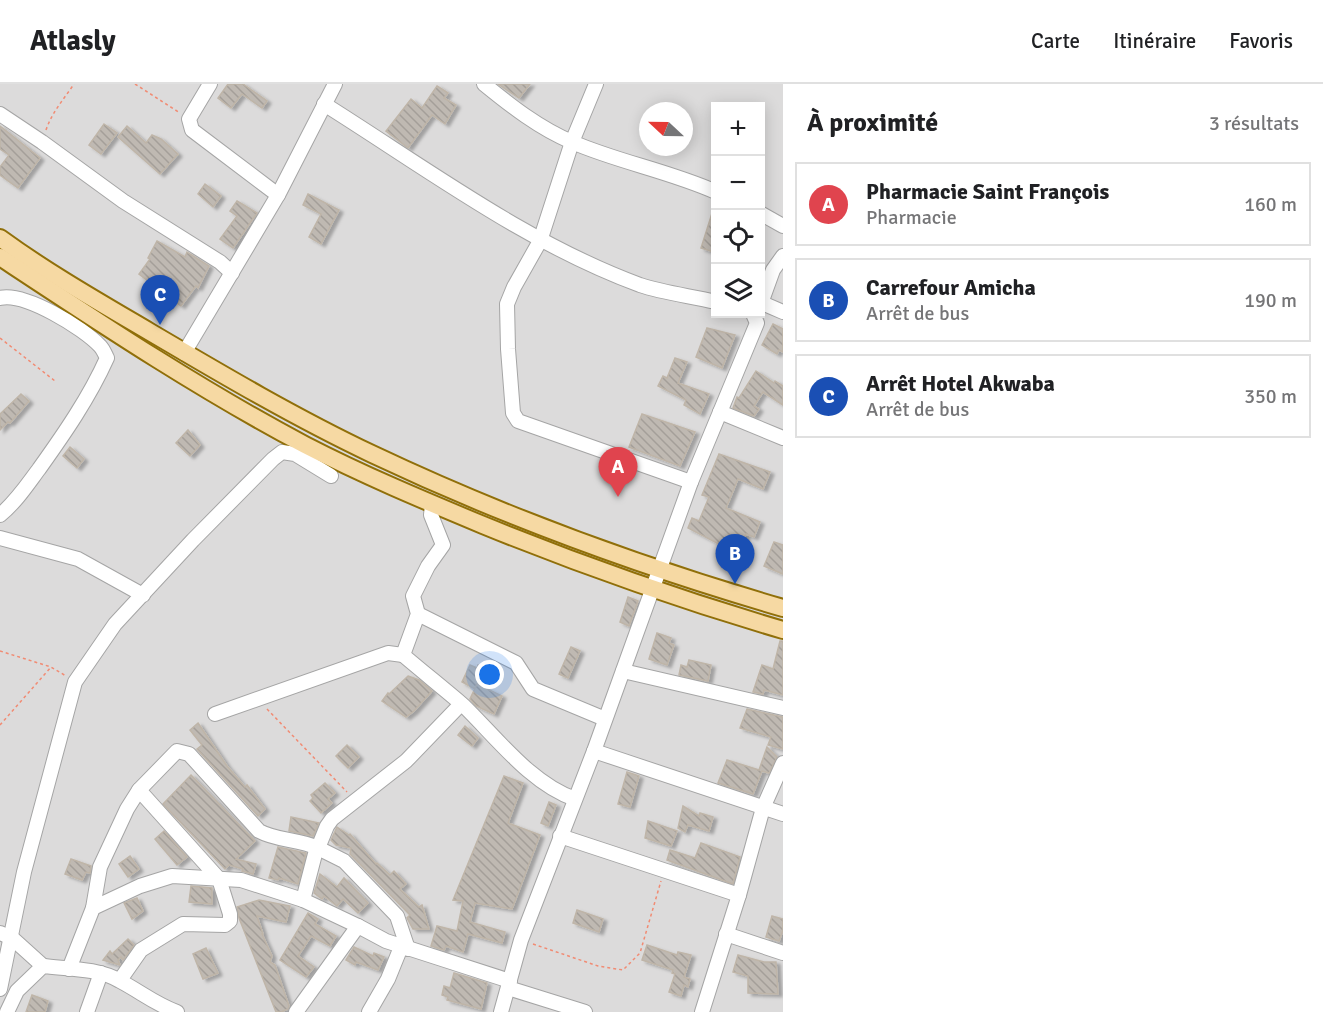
<!DOCTYPE html>
<html lang="fr">
<meta charset="utf-8">
<style>
:root{--surface:#fff;--page:#f6f6f6;--text:#202124;--muted:#757577;--line:#e0e0e0;--accent:#b45309}
body{margin:0;font-family:Signika,sans-serif;background:var(--page);color:var(--text)}
.controls{position:absolute;right:18px;top:18px;display:grid;overflow:hidden;border-radius:0px;box-shadow:0 3px 15px #0003}
.controls button{width:54px;height:54px;display:grid;place-items:center;padding:0;border:0;border-bottom:2px solid var(--line);background:var(--surface);color:var(--text);font:30px sans-serif}
.compass{position:absolute;left:639px;top:18px;width:54px;height:54px;border-radius:50%;background:var(--surface);box-shadow:0 3px 15px #0003;rotate:292deg}
.you{position:absolute;left:490px;top:591px;width:21px;height:21px;margin:-15px;border:4px solid #fff;border-radius:50%;background:#1a73e8;box-shadow:0 0 0 9px #1a73e833}
.badge{display:grid;place-items:center;width:39px;height:39px;border-radius:50%;background:var(--accent);color:#fff;font-size:20px;font-weight:700}
.pin{position:absolute;translate:-50% -50px;filter:drop-shadow(0 2px 3px #0008)}
.pin::after{content:'';position:absolute;top:32px;width:21px;height:18px;background:inherit;clip-path:polygon(0 0,100% 0,50% 100%)}
.list{margin:0;padding:0;list-style:none}
h2{display:flex;justify-content:space-between;align-items:center;height:78px;margin:0;padding:0 24px;font-size:26px}
h2 small{font-size:20px;font-weight:400;color:var(--muted)}
.list li{display:grid;grid-template-columns:39px 1fr auto;gap:18px;align-items:center;box-sizing:border-box;height:84px;margin:0 12px 12px;padding:0 12px;border:2px solid var(--line);border-radius:0px}
.list b{display:block;font-size:22px;white-space:nowrap}
.list p{margin:0;font-size:20px;white-space:nowrap;color:var(--muted)}
.list em{font-size:20px;font-style:normal;color:var(--muted)}
.icon{flex:none;width:33px;height:33px;fill:none;stroke:currentColor;stroke-width:2;stroke-linecap:round;stroke-linejoin:round}
.map{position:relative;flex:none;width:783px;height:928px;overflow:hidden}
header{display:flex;align-items:center;gap:36px;box-sizing:border-box;height:84px;padding:0 30px;background:var(--surface);border-bottom:2px solid var(--line)}
header strong{font-size:28px}
nav{display:flex;gap:33px;margin-inline-start:auto;font-size:21px}
main{display:flex}
aside{flex:1;background:var(--surface)}
.map>svg:first-child{display:block}
</style>
<header>
<strong>Atlasly</strong>
<nav><a>Carte</a><a>Itinéraire</a><a>Favoris</a></nav>
</header>
<main>
<div class="map">
<svg width="783" height="928" viewBox="0 0 783 928">
<defs>
<pattern id="building-back-hatch" width="6" height="6" patternUnits="userSpaceOnUse" patternTransform="scale(1.5)"><rect width="6" height="6" fill="#bfb9b2"/><path d="M-1 5l2 2M0 0l6 6M5-1l2 2" fill="none" stroke="#a49f99"/></pattern>
<filter id="shadow"><feDropShadow dx="4" dy="2.5" stdDeviation="1.5" flood-color="#0004"/></filter>
</defs>
<rect width="100%" height="100%" fill="#efece5"/>
<path fill="#dcdbdb" fill-rule="evenodd" d="M0,0H783V928H0ZM716,22H760V230H716ZM648,27H684V63H648Z"/>
<g fill="url(#building-back-hatch)" stroke="#bfb5a8" stroke-width="1.5" filter="url(#shadow)">
<polygon points="228,0 243,0 267,17 262,24 242,10 231,24 218,14"/>
<polygon points="498,0 530,0 519,14"/>
<polygon points="437,2 448,9 444,14 456,21 445,40 432,31 408,64 386,47 411,15 422,24"/>
<polygon points="104,40 117,49 101,70 89,61"/>
<polygon points="0,42 40,74 18,104 0,91 0,83 9,71 0,65"/>
<polygon points="127,42 146,59 152,51 161,55 178,70 160,90 118,53"/>
<polygon points="205,100 221,112 213,123 198,110"/>
<polygon points="308,110 339,126 321,160 309,153 321,130 303,121"/>
<polygon points="237,117 257,129 233,164 220,155 237,132 230,127"/>
<polygon points="714,123 716,163 714,168 701,164"/>
<polygon points="157,157 185,173 187,168 209,182 198,204 196,202 181,222 139,190 150,175 148,174"/>
<polygon points="773,240 783,245 783,268 779,266 777,270 762,261"/>
<polygon points="707,244 735,251 722,284 696,273"/>
<polygon points="675,274 687,278 678,299 709,310 700,330 684,321 686,316 658,302 663,292 667,294"/>
<polygon points="756,287 774,299 775,297 783,302 783,321 763,308 754,322 759,325 754,332 733,324 737,313 739,314"/>
<polygon points="21,310 29,317 10,339 8,338 0,346 0,330"/>
<polygon points="642,330 695,348 680,382 629,363"/>
<polygon points="188,346 200,361 190,372 176,359"/>
<polygon points="70,363 84,375 77,384 63,372"/>
<polygon points="719,370 770,388 763,405 738,395 726,424 760,438 754,453 746,450 738,470 688,444 692,434 699,437 709,413 702,411"/>
<polygon points="774,458 783,461 783,490 764,482"/>
<polygon points="628,513 638,517 629,542 620,538"/>
<polygon points="657,549 671,554 669,559 674,561 667,581 649,575"/>
<polygon points="780,557 783,557 783,611 764,606 763,610 753,608 762,581 773,585"/>
<polygon points="571,563 580,567 568,594 559,590"/>
<polygon points="689,576 711,581 708,597 679,591 681,581 687,583"/>
<polygon points="470,581 477,584 478,581 485,584 475,605 462,598"/>
<polygon points="408,592 419,596 432,607 414,627 406,633 382,617 388,609 389,610"/>
<polygon points="477,600 502,612 494,630 476,622 470,615"/>
<polygon points="747,625 783,633 783,665 768,661 771,653 740,644"/>
<polygon points="198,639 227,682 245,703 247,701 265,725 258,732 197,665 202,661 190,646"/>
<polygon points="465,642 478,654 472,662 458,651"/>
<polygon points="347,661 359,673 348,684 336,672"/>
<polygon points="767,663 777,673 769,689 762,687 753,710 718,699 727,676 759,686"/>
<polygon points="627,688 639,692 630,723 618,720"/>
<polygon points="191,691 255,757 236,775 256,780 253,790 242,787 243,785 229,781 225,785 163,720"/>
<polygon points="504,692 523,699 508,739 540,751 512,825 475,819 470,838 505,848 502,859 468,850 463,868 446,862 444,866 431,862 437,842 457,847 463,817 453,816"/>
<polygon points="325,699 335,709 328,715 332,719 321,729 310,717 313,714 311,711"/>
<polygon points="549,718 556,721 548,742 541,739"/>
<polygon points="683,722 699,732 700,729 713,733 709,747 688,741 685,748 678,744"/>
<polygon points="291,733 319,739 313,752 289,747"/>
<polygon points="648,737 677,747 671,762 645,754"/>
<polygon points="337,743 349,751 350,750 376,780 377,779 390,791 394,787 406,800 400,805 419,823 422,821 429,845 413,845 407,834 410,831 350,770 351,764 336,761 331,756"/>
<polygon points="164,747 187,773 177,781 155,755"/>
<polygon points="701,759 740,773 733,800 667,776 670,766 695,774"/>
<polygon points="278,763 306,769 298,800 279,794 278,796 269,794"/>
<polygon points="130,772 139,785 128,793 119,780"/>
<polygon points="71,775 91,782 90,789 86,788 82,796 65,790"/>
<polygon points="320,790 337,803 344,794 368,819 358,829 343,815 337,822 324,812 322,815 314,809"/>
<polygon points="191,802 212,804 212,820 189,818"/>
<polygon points="137,814 143,827 132,835 124,819"/>
<polygon points="259,816 290,822 286,838 257,832 263,850 262,850 272,872 270,878 275,881 289,922 288,925 281,928 276,928 239,834 237,823"/>
<polygon points="577,826 603,835 599,848 573,839"/>
<polygon points="308,829 318,835 315,840 336,852 330,862 311,852 298,872 314,883 306,893 280,876"/>
<polygon points="772,832 783,835 783,846 779,857 766,853"/>
<polygon points="128,855 134,861 123,876 121,873 118,876 120,881 103,876 110,867 112,870"/>
<polygon points="647,861 677,871 678,868 691,871 684,893 690,895 688,903 684,901 681,912 669,908 675,890 672,889 673,886 642,876"/>
<polygon points="354,863 373,872 374,869 384,873 378,886 356,878 355,881 346,876"/>
<polygon points="206,864 218,889 203,895 193,870"/>
<polygon points="738,871 764,878 776,878 778,910 748,909 748,892 733,888"/>
<polygon points="454,889 487,899 481,925 447,916 448,913 442,911 444,902 450,904"/>
<polygon points="32,911 48,917 45,928 26,928"/>
</g>
<g fill="none" stroke-linecap="round" stroke-linejoin="round">
<g stroke="#a5a5a5" stroke-width="16">
<g id="minor">
<polyline points="210,0 189,35 192,46 278,111"/>
<path d="M484,0C511,22 539,44 572,58C618,78 669,87 716,108"/>
<polyline points="596,0 572,58 540,157 514,203 507,220 508,265 513,329 518,337 691,398"/>
<path d="M324,20C426,84 526,159 640,201C664,209 691,212 716,218"/>
<polyline points="0,30 42,58 123,117 220,178 232,189"/>
<polyline points="760,129 783,142"/>
<path d="M0,214C25,208 83,244 100,262C103,265 105,270 107,274C89,314 64,350 39,385C27,401 16,418 0,431"/>
<polyline points="762,219 783,228"/>
<polyline points="760,222 773,186 783,172"/>
<polyline points="184,269 278,111 335,0"/>
<polyline points="720,328 783,354"/>
<path d="M432,420L431,431L443,461L428,482L413,512L418,530L403,571C423,588 443,604 463,621C496,653 531,700 575,715"/>
<polyline points="0,454 78,475 143,511"/>
<polyline points="418,530 516,579 533,605 605,635"/>
<polyline points="623,587 783,624"/>
<polyline points="215,630 388,569 403,571"/>
<polyline points="594,667 783,730"/>
<polyline points="560,752 739,811"/>
<polyline points="303,816 315,770 318,764 344,777 397,832 408,865"/>
<polyline points="93,824 100,783 127,725 139,706"/>
<polyline points="0,849 12,854 43,882"/>
<polyline points="726,850 783,869"/>
<polyline points="69,885 93,824 140,802 172,792 241,796 303,816 358,842 386,857 510,897"/>
<path d="M120,896L141,866L183,840L225,841L230,837V830L219,795L139,706L177,667L189,670L259,747C277,757 299,755 318,764L327,742L332,735L406,677L461,620"/>
<polyline points="508,904 585,928"/>
<polyline points="0,905 24,788 75,598 115,540 193,456 273,375 282,368 295,370 331,392"/>
<path d="M7,928L17,907L43,882C68,885 98,884 120,897C141,908 155,920 177,928"/>
<polyline points="87,928 101,889"/>
<polyline points="296,928 358,842"/>
<polyline points="369,928 388,895 401,863"/>
<polyline points="501,928 521,856 594,667 691,398 757,239 753,230"/>
<polyline points="702,928 739,811 763,724 783,679"/>
</g>
</g>
<g stroke="#906f09" stroke-width="20">
<g id="major">
<path d="M0,154C48,189 99,218 150,248C223,291 296,334 372,370C505,433 642,483 783,524"/>
<path d="M0,173C100,239 199,305 305,361C363,391 423,416 483,441C581,481 681,516 783,546"/>
</g>
</g>
<g stroke="#f18b73" stroke-width="1.5" stroke-dasharray="3 3" stroke-linecap="butt">
<polyline points="135,0 180,29"/>
<path d="M46,46C52,28 64,15 74,0"/>
<polyline points="0,254 55,297"/>
<polyline points="0,567 51,583 66,592"/>
<polyline points="267,625 347,708"/>
<polyline points="0,641 51,583"/>
<polyline points="533,860 598,882 623,886 640,869 661,797"/>
</g>
<use href="#minor" stroke="#fff" stroke-width="14"/>
<use href="#major" stroke="#f6d9a3" stroke-width="16"/>
</g>
</svg>
<div class="controls">
<button>+</button>
<button>−</button>
<button><svg class="icon" aria-label="locate" viewBox="0 0 24 24"><circle cx="12" cy="12" r="6"/><path d="M12 2v4M12 18v4M2 12h4M18 12h4"/></svg></button>
<button><svg class="icon" aria-label="layers" viewBox="0 0 24 24"><path d="M12 4l9 5-9 5-9-5zM3 14l9 5 9-5"/></svg></button>
</div>
<svg class="compass" viewBox="-18 -18 36 36"><path d="M0-13l5 13h-10z" fill="#e53935"/><path d="M0 13l5-13h-10z" fill="#757577"/></svg>
<div class="you"></div>
<div class="pin badge" style="left:618px;top:413px;background:#e0444e">A</div>
<div class="pin badge" style="left:735px;top:500px;background:#1a4fb4">B</div>
<div class="pin badge" style="left:160px;top:241px;background:#1a4fb4">C</div>
</div>
<aside>
<h2>À proximité<small>3 résultats</small></h2>
<ul class="list">
<li><span class="badge" style="background:#e0444e">A</span><div><b>Pharmacie Saint François</b><p>Pharmacie</p></div><em>160 m</em></li>
<li><span class="badge" style="background:#1a4fb4">B</span><div><b>Carrefour Amicha</b><p>Arrêt de bus</p></div><em>190 m</em></li>
<li><span class="badge" style="background:#1a4fb4">C</span><div><b>Arrêt Hotel Akwaba</b><p>Arrêt de bus</p></div><em>350 m</em></li>
</ul>
</aside>
</main>
